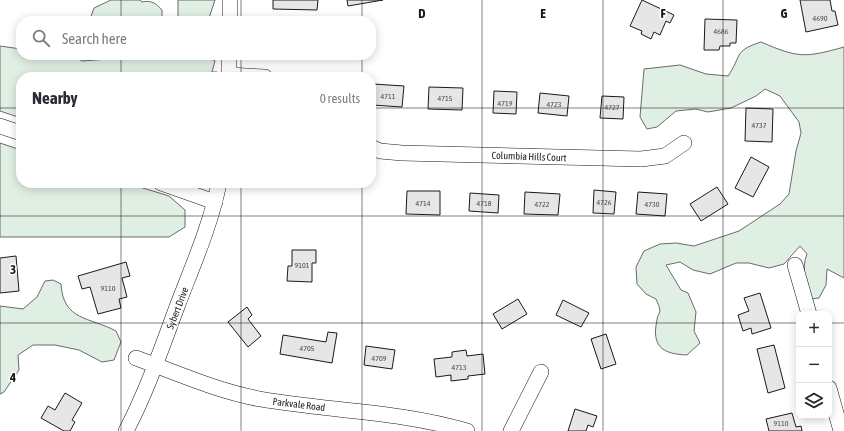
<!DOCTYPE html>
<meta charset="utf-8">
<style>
:root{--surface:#fff;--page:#f7f7f7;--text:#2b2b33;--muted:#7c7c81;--line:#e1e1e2}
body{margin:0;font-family:"Asap Condensed",sans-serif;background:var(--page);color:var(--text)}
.controls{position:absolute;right:12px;bottom:12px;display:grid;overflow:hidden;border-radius:8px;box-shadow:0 2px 10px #0003}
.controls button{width:36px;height:36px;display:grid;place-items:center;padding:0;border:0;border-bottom:1px solid var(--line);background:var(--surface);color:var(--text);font:20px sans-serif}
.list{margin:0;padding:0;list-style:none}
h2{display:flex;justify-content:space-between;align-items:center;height:52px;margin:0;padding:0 16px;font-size:17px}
h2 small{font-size:13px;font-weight:400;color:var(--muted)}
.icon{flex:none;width:22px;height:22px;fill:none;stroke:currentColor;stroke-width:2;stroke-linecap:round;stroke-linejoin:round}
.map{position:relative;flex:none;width:844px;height:431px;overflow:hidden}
.search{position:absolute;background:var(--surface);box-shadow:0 2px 10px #0003;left:16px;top:16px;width:360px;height:44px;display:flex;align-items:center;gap:10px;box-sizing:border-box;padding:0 14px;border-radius:16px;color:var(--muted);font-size:15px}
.panel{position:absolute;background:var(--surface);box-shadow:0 2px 10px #0003;left:16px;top:72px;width:360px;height:116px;border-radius:16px}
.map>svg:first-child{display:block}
</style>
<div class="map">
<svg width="844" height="431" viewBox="0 0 844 431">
<rect width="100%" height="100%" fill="#fff"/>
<g fill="#e0efe3" stroke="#6a6a6a">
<path d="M111,0H140L142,2C151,0 156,3 162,10V21H92L90,19L94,8Z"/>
<polygon points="178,0 215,0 208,21 178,21"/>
<path d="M761,42C798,58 805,58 844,47V278L827,269L826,285L819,298L811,299C806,285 801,268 807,254L800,246L784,264L769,268L749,263H736L710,274L693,270L680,262L666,265L681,290L688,293L696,312L694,331L700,343L687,355C663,354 651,347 657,320C657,317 659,314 660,311C660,307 657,302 656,299L646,294L637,284L636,267L644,251L660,244L676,243L694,246L739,231L780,204L789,194L796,151L801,133L799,122L780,96L765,89L756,96L731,108L708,112L696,109L676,111L657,127L647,129L640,117L644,69L680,65L706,74L728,76C742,56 733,51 761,42Z"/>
<polygon points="0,46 21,49 21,55 72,55 82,61 108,59 116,55 204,55 215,61 212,72 217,72 217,77 21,77 21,118 0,111"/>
<polygon points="0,143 21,150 21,183 127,183 169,196 185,210 185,227 169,237 0,237"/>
<path d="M53,280L61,284C63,321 90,317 116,331L121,342L114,360L102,362L79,350L55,345H33L18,355L19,370L4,392L0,394V306L23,309L37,297L45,281Z"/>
</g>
<g fill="#e6e6e6" stroke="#1a1a1a">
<polygon points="273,0 318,0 317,10 273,9"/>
<polygon points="347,0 383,0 348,6"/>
<polygon points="642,0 674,15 670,23 666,21 660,35 654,32 651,39 641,34 642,31 630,26"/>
<polygon points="800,0 830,0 832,11 835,11 838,25 806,32"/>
<polygon points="705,19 737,20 736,43 730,43 730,46 720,46 719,50 704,50"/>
<polygon points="373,84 404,86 402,107 372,105"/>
<polygon points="429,87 463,88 462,110 428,109"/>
<polygon points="494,91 517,92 516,114 493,113"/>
<polygon points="540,93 569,96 567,116 538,113"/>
<polygon points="602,96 624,97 623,119 600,118"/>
<polygon points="746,108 773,109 772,142 745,141"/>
<polygon points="751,157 769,167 753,197 735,188"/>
<polygon points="717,187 728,204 701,221 690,204"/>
<polygon points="594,190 616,192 614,214 593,213"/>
<polygon points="407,191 440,191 440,215 406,214"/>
<polygon points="525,192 560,194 558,215 524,214"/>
<polygon points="638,192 667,194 665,216 636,214"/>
<polygon points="470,193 499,195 498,213 469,211"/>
<polygon points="292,250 316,250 316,263 312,263 312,282 287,281 288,266 292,266"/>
<polygon points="16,256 19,291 0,293 0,258"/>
<polygon points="126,262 130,276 122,278 127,297 119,299 121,308 98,314 90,287 82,289 78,276"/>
<polygon points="760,293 771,328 752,334 751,328 743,331 738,315 749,311 744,298"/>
<polygon points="518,299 527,314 502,329 493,314"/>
<polygon points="563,300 589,313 581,327 556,315"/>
<polygon points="247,307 252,315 248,319 261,336 248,347 228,322"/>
<polygon points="328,332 337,333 332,363 280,354 283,335 326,342"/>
<polygon points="606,334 616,364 601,369 591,339"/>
<polygon points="774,345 785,388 768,393 757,349"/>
<polygon points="366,346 395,350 392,369 364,365"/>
<polygon points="466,350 467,356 483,354 485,374 468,376 468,379 451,381 451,375 436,377 434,359 452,357 452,352"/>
<polygon points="65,393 82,403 72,420 75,422 70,431 64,431 41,418 48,406 55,410"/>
<polygon points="575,409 597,416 593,427 588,425 586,431 568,431"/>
<polygon points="792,413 796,427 801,426 802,431 769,431 766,419"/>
</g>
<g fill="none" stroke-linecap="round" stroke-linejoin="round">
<g stroke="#1a1a1a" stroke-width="16">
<g id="minor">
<polyline points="230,21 230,0"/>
<polyline points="229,75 265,77"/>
<polyline points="229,77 229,55"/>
<polyline points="0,126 21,133"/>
<polyline points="371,147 380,151 402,153 641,159 665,156 684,143"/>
<polyline points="161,183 215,202"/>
<polyline points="795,265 809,314"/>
<path d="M136,358C177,373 217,391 260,399C329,411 399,411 467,431"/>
<polyline points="829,388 841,431"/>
<path d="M126,431C147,391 162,347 178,304C193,265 211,224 219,183"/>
<polyline points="511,431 541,372"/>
</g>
</g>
<use href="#minor" stroke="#fff" stroke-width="15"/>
</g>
<path fill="none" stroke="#1a1a1a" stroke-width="1" stroke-opacity="0.55" d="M121,0V21M241,0V21M362,0V21M482,0V431M603,0V431M723,0V431M121,55V77M241,55V77M362,55V77M0,108H21M371,108H844M121,183V431M241,183V431M362,183V431M0,216H844M0,323H799M829,323H844"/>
<g text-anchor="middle" stroke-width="3" stroke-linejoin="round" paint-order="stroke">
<g font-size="8" fill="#4d4d4d">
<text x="820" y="21">4690</text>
<text x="721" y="34">4686</text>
<text x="388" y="99">4711</text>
<text x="445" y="101">4715</text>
<text x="505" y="106">4719</text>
<text x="554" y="107">4723</text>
<text x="612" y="110">4727</text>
<text x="759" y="128">4737</text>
<text x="604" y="205">4726</text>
<text x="423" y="206">4714</text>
<text x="484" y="206">4718</text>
<text x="542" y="207">4722</text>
<text x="652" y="207">4730</text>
<text x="302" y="268">9101</text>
<text x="108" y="291">9110</text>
<text x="307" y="351">4705</text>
<text x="379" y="361">4709</text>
<text x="459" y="370">4713</text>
<text x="781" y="426">9110</text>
</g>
<g font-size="10" fill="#1a1a1a" stroke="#fff">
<text transform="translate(529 156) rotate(2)" y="4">Columbia Hills Court</text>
<text transform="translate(177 308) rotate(-69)" y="4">Sybert Drive</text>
<text transform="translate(299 404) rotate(7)" y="4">Parkvale Road</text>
</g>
</g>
<g font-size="13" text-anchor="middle" font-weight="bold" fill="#1a1a1a" stroke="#fff" stroke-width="3" stroke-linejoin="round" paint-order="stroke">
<text x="422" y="18">D</text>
<text x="543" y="18">E</text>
<text x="663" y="18">F</text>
<text x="784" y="18">G</text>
<text x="13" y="274">3</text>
<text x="13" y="382">4</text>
</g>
</svg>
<div class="controls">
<button>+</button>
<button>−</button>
<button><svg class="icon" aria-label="layers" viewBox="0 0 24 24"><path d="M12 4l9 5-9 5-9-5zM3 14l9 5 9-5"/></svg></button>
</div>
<div class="search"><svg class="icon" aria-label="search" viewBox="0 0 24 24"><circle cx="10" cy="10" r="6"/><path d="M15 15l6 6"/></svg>Search here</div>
<section class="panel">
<h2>Nearby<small>0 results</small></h2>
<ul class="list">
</ul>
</section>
</div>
